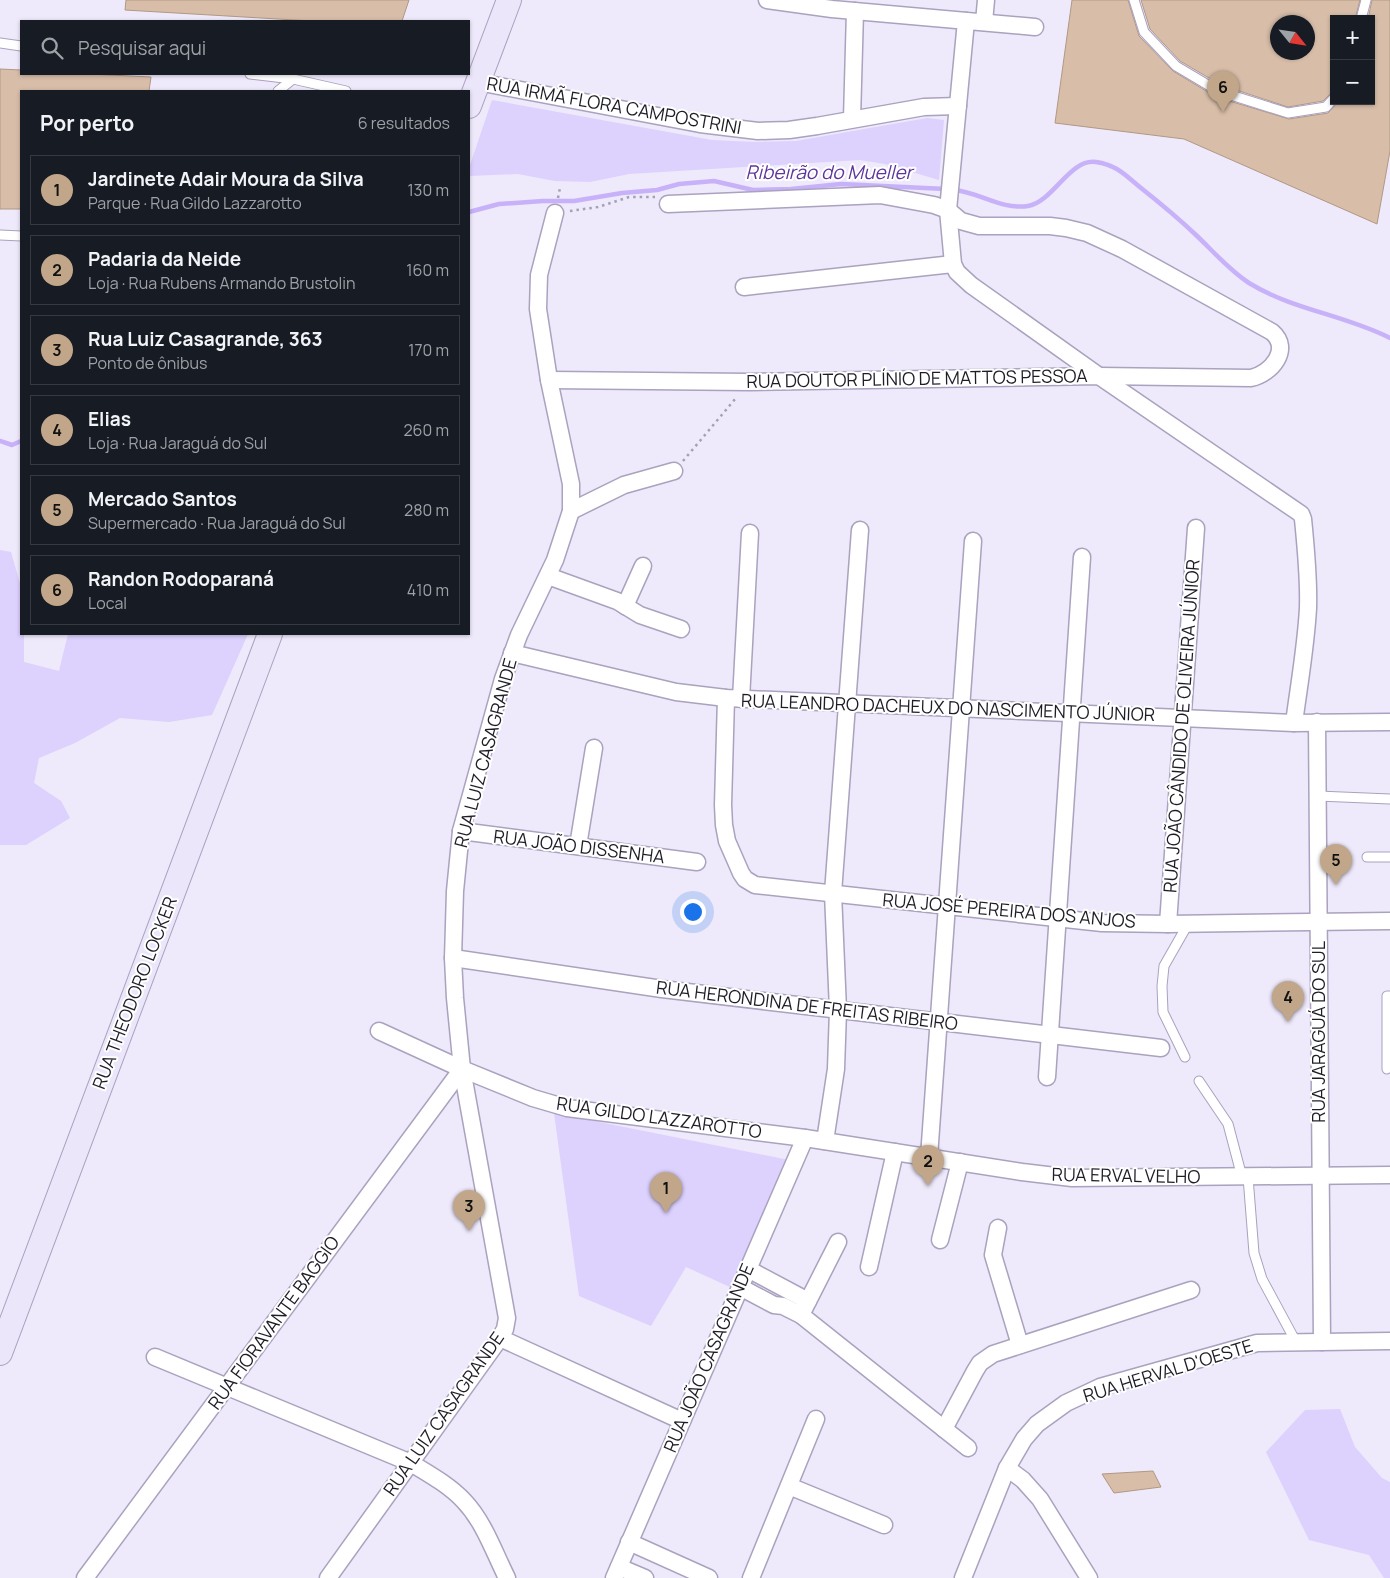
<!DOCTYPE html>
<html lang="pt">
<meta charset="utf-8">
<style>
:root{--surface:#171b24;--page:#242831;--text:#f1f3f6;--muted:#9ea1a6;--line:#363941;--accent:#c1a68a}
body{margin:0;font-family:Manrope,sans-serif;background:var(--page);color:var(--text)}
.controls{position:absolute;right:15px;top:15px;display:grid;overflow:hidden;border-radius:0px;box-shadow:0 1px 4px #0004}
.controls button{width:45px;height:45px;display:grid;place-items:center;padding:0;border:0;border-bottom:1px solid var(--line);background:var(--surface);color:var(--text);font:25px sans-serif}
.compass{position:absolute;left:1270px;top:15px;width:45px;height:45px;border-radius:50%;background:var(--surface);box-shadow:0 1px 4px #0004;rotate:120deg}
.you{position:absolute;left:692px;top:911px;width:18px;height:18px;margin:-12px;border:4px solid #fff;border-radius:50%;background:#1a73e8;box-shadow:0 0 0 8px #1a73e833}
.badge{display:grid;place-items:center;width:32px;height:32px;border-radius:50%;background:var(--accent);color:#111;font-size:16px;font-weight:700}
.pin{position:absolute;translate:-50% -41px;filter:drop-shadow(0 1px 2px #0008)}
.pin::after{content:'';position:absolute;top:26px;width:18px;height:15px;background:inherit;clip-path:polygon(0 0,100% 0,50% 100%)}
.list{margin:0;padding:0;list-style:none}
h2{display:flex;justify-content:space-between;align-items:center;height:65px;margin:0;padding:0 20px;font-size:21px}
h2 small{font-size:16px;font-weight:400;color:var(--muted)}
.list li{display:grid;grid-template-columns:32px 1fr auto;gap:15px;align-items:center;box-sizing:border-box;height:70px;margin:0 10px 10px;padding:0 10px;border:1px solid var(--line);border-radius:0px}
.list b{display:block;font-size:19px;white-space:nowrap}
.list p{margin:0;font-size:16px;white-space:nowrap;color:var(--muted)}
.list em{font-size:16px;font-style:normal;color:var(--muted)}
.icon{flex:none;width:28px;height:28px;fill:none;stroke:currentColor;stroke-width:2;stroke-linecap:round;stroke-linejoin:round}
.map{position:relative;flex:none;width:1390px;height:1578px;overflow:hidden}
.search{position:absolute;background:var(--surface);box-shadow:0 1px 4px #0004;left:20px;top:20px;width:450px;height:55px;display:flex;align-items:center;gap:12px;box-sizing:border-box;padding:0 18px;border-radius:0px;color:var(--muted);font-size:19px}
.panel{position:absolute;background:var(--surface);box-shadow:0 1px 4px #0004;left:20px;top:90px;width:450px;height:545px;border-radius:0px}
.map>svg:first-child{display:block}
</style>
<div class="map">
<svg width="1390" height="1578" viewBox="0 0 1390 1578">
<rect width="100%" height="100%" fill="#eee9fb"/>
<g fill="#ddd1fd">
<polygon points="492,100 712,140 754,142 796,141 927,118 944,120 939,180 885,164 860,160 629,174 590,182 555,181 518,174 469,176 469,168"/>
<polygon points="0,550 11,552 21,587 21,634 24,634 24,662 59,671 68,634 248,634 212,715 169,722 120,718 75,743 39,758 34,783 61,801 70,818 26,845 0,845"/>
<polygon points="554,1113 789,1160 730,1287 686,1267 651,1326 579,1296"/>
<polygon points="1340,1409 1355,1447 1382,1478 1390,1482 1390,1578 1384,1578 1369,1555 1309,1540 1266,1452 1305,1410"/>
</g>
<g fill="none" stroke-linecap="round" stroke-linejoin="round">
<g stroke="#c7b1f9" stroke-width="4.5">
<path d="M954,190C979,192 1001,210 1028,206C1053,202 1070,158 1096,162C1117,165 1125,175 1141,188C1160,203 1178,218 1196,235C1213,251 1229,270 1249,283C1293,310 1345,315 1390,338"/>
<polyline points="469,212 499,204 543,201 574,201 622,193 657,190 679,184 714,181 753,190 791,189 841,184 946,189"/>
<polyline points="0,441 12,445 21,441"/>
</g>
</g>
<g fill="#d8bea9" stroke="#b19884" fill-rule="evenodd">
<polygon points="126,0 409,0 402,21 312,21 125,10"/>
<polygon points="1072,0 1128,0 1139,36 1173,71 1216,97 1289,119 1328,113 1339,101 1371,101 1371,19 1368,19 1372,0 1390,0 1390,151 1377,224 1184,139 1055,123"/>
<path d="M1141,0H1360L1355,19H1334V92L1330,94L1323,101L1288,107L1221,85L1180,61L1150,29ZM1278,22H1308V52H1278Z"/>
<polygon points="0,69 21,70 21,74 89,74 151,77 149,91 21,91 21,209 0,209"/>
<polygon points="1153,1471 1161,1487 1114,1493 1102,1474"/>
</g>
<g fill="none" stroke-linecap="round" stroke-linejoin="round">
<g stroke="#aaa2be" stroke-width="11">
<g id="lane">
<polyline points="1134,0 1144,32 1176,66 1218,91 1288,113 1326,107 1334,98"/>
<polyline points="1361,19 1366,0"/>
<polyline points="0,43 21,46"/>
<polyline points="250,74 293,79 346,91"/>
<polyline points="278,91 293,79"/>
<polyline points="0,235 21,236"/>
<polyline points="1318,796 1390,799"/>
<polyline points="1367,857 1390,857"/>
<polyline points="1185,1057 1163,1012 1162,986 1164,966 1188,924"/>
<polyline points="1387,1069 1387,996 1390,996"/>
<polyline points="1199,1081 1228,1124 1242,1177"/>
<polyline points="1248,1177 1254,1253 1262,1279 1296,1342"/>
</g>
</g>
<g stroke="#aaa2be" stroke-width="19">
<g id="street">
<polyline points="767,0 832,9 1035,27"/>
<path d="M966,21L948,210L953,264L957,272L971,285L1099,376L1301,514L1303,519C1306,549 1309,578 1308,608C1306,646 1299,685 1294,723"/>
<polyline points="984,22 986,0"/>
<polyline points="478,82 700,124 758,131 789,130 817,126 924,107 958,106"/>
<polyline points="852,119 855,11"/>
<polyline points="744,287 953,264"/>
<path d="M549,380L750,382L1099,376L1251,378C1271,374 1292,349 1272,332L1122,249L1087,233L1066,228L1050,226H979L961,221L948,210L934,205L880,195L668,204"/>
<polyline points="571,511 624,485 674,471"/>
<polyline points="548,576 617,601 640,615 681,629"/>
<polyline points="625,606 643,566"/>
<polyline points="512,653 676,692 726,698 1294,723 1390,722"/>
<polyline points="726,698 723,805 724,825 727,841 741,873 745,879 755,885 1102,923 1168,924 1390,921"/>
<polyline points="741,699 750,533"/>
<polyline points="1317,722 1322,1342"/>
<polyline points="461,831 697,862"/>
<polyline points="578,846 594,748"/>
<polyline points="1168,924 1196,528"/>
<polyline points="453,958 662,989 1161,1048"/>
<polyline points="379,1031 462,1069 533,1098 567,1108 805,1138 1022,1172 1072,1178 1390,1175"/>
<polyline points="1047,1077 1082,557"/>
<polyline points="825,1141 836,1069 838,1010 833,893 860,530"/>
<polyline points="929,1157 973,541"/>
<polyline points="998,1228 993,1255 1020,1345"/>
<polyline points="940,1240 960,1162"/>
<polyline points="869,1267 895,1152"/>
<polyline points="748,1269 808,1301"/>
<polyline points="740,1287 774,1305 783,1306 801,1315 968,1448"/>
<polyline points="801,1315 838,1242"/>
<polyline points="500,1338 682,1421"/>
<path d="M155,1357L411,1463C429,1474 449,1485 464,1501C484,1522 494,1552 507,1578"/>
<polyline points="944,1429 975,1371 980,1363 993,1354 1191,1290"/>
<polyline points="1007,1468 1023,1480 1040,1499 1089,1578"/>
<polyline points="789,1486 884,1525"/>
<polyline points="629,1542 709,1578"/>
<polyline points="619,1567 645,1578"/>
<polyline points="85,1578 462,1069"/>
<polyline points="328,1578 500,1338 505,1329 507,1318 462,1069 455,998 453,958 455,891 461,831 503,679 519,635 555,560 571,511 571,484 549,380 538,309 539,275 555,213"/>
<polyline points="614,1578 805,1138"/>
<polyline points="751,1578 816,1419"/>
<polyline points="963,1578 1007,1468 1024,1439 1037,1424 1066,1403 1100,1387 1257,1343 1390,1341"/>
</g>
</g>
<g stroke="#aaa2be" stroke-width="26">
<g id="secondary">
<polyline points="469,106 509,0"/>
<polyline points="0,1353 270,634"/>
</g>
</g>
<g stroke="#a5a1b0" stroke-width="2.5" stroke-dasharray="2.5 4" stroke-linecap="butt">
<polyline points="558,198 560,188"/>
<polyline points="570,211 598,207 629,197 655,197"/>
<polyline points="683,461 736,398"/>
</g>
<use href="#lane" stroke="#fff" stroke-width="9"/>
<use href="#street" stroke="#fff" stroke-width="16"/>
<use href="#secondary" stroke="#ece6fb" stroke-width="24"/>
</g>
<g text-anchor="middle" stroke-width="4" stroke-linejoin="round" paint-order="stroke">
<g font-size="18" fill="#1f1c26" stroke="#fff">
<text transform="translate(614 106) rotate(10)" y="6">RUA IRMÃ FLORA CAMPOSTRINI</text>
<text transform="translate(917 379) rotate(-1)" y="6">RUA DOUTOR PLÍNIO DE MATTOS PESSOA</text>
<text transform="translate(948 708) rotate(2)" y="6">RUA LEANDRO DACHEUX DO NASCIMENTO JÚNIOR</text>
<text transform="translate(1182 726) rotate(-86)" y="6">RUA JOÃO CÂNDIDO DE OLIVEIRA JÚNIOR</text>
<text transform="translate(486 753) rotate(-75)" y="6">RUA LUIZ CASAGRANDE</text>
<text transform="translate(579 847) rotate(7)" y="6">RUA JOÃO DISSENHA</text>
<text transform="translate(1009 911) rotate(5)" y="6">RUA JOSÉ PEREIRA DOS ANJOS</text>
<text transform="translate(135 993) rotate(-69)" y="6">RUA THEODORO LOCKER</text>
<text transform="translate(807 1006) rotate(7)" y="6">RUA HERONDINA DE FREITAS RIBEIRO</text>
<text transform="translate(1319 1032) rotate(-90)" y="6">RUA JARAGUÁ DO SUL</text>
<text transform="translate(659 1118) rotate(8)" y="6">RUA GILDO LAZZAROTTO</text>
<text transform="translate(1126 1176) rotate(1)" y="6">RUA ERVAL VELHO</text>
<text transform="translate(274 1323) rotate(-54)" y="6">RUA FIORAVANTE BAGGIO</text>
<text transform="translate(709 1358) rotate(-67)" y="6">RUA JOÃO CASAGRANDE</text>
<text transform="translate(1168 1371) rotate(-17)" y="6">RUA HERVAL D'OESTE</text>
<text transform="translate(444 1414) rotate(-55)" y="6">RUA LUIZ CASAGRANDE</text>
</g>
<g font-size="19" font-style="italic" fill="#5e369b" stroke="#fff">
<text x="829" y="179">Ribeirão do Mueller</text>
</g>
</g>
</svg>
<div class="controls">
<button>+</button>
<button>−</button>
</div>
<svg class="compass" viewBox="-18 -18 36 36"><path d="M0-13l5 13h-10z" fill="#e53935"/><path d="M0 13l5-13h-10z" fill="#9ea1a6"/></svg>
<div class="you"></div>
<div class="pin badge" style="left:666px;top:1213px">1</div>
<div class="pin badge" style="left:928px;top:1186px">2</div>
<div class="pin badge" style="left:469px;top:1231px">3</div>
<div class="pin badge" style="left:1288px;top:1022px">4</div>
<div class="pin badge" style="left:1336px;top:885px">5</div>
<div class="pin badge" style="left:1223px;top:112px">6</div>
<div class="search"><svg class="icon" aria-label="search" viewBox="0 0 24 24"><circle cx="10" cy="10" r="6"/><path d="M15 15l6 6"/></svg>Pesquisar aqui</div>
<section class="panel">
<h2>Por perto<small>6 resultados</small></h2>
<ul class="list">
<li><span class="badge">1</span><div><b>Jardinete Adair Moura da Silva</b><p>Parque · Rua Gildo Lazzarotto</p></div><em>130 m</em></li>
<li><span class="badge">2</span><div><b>Padaria da Neide</b><p>Loja · Rua Rubens Armando Brustolin</p></div><em>160 m</em></li>
<li><span class="badge">3</span><div><b>Rua Luiz Casagrande, 363</b><p>Ponto de ônibus</p></div><em>170 m</em></li>
<li><span class="badge">4</span><div><b>Elias</b><p>Loja · Rua Jaraguá do Sul</p></div><em>260 m</em></li>
<li><span class="badge">5</span><div><b>Mercado Santos</b><p>Supermercado · Rua Jaraguá do Sul</p></div><em>280 m</em></li>
<li><span class="badge">6</span><div><b>Randon Rodoparaná</b><p>Local</p></div><em>410 m</em></li>
</ul>
</section>
</div>
